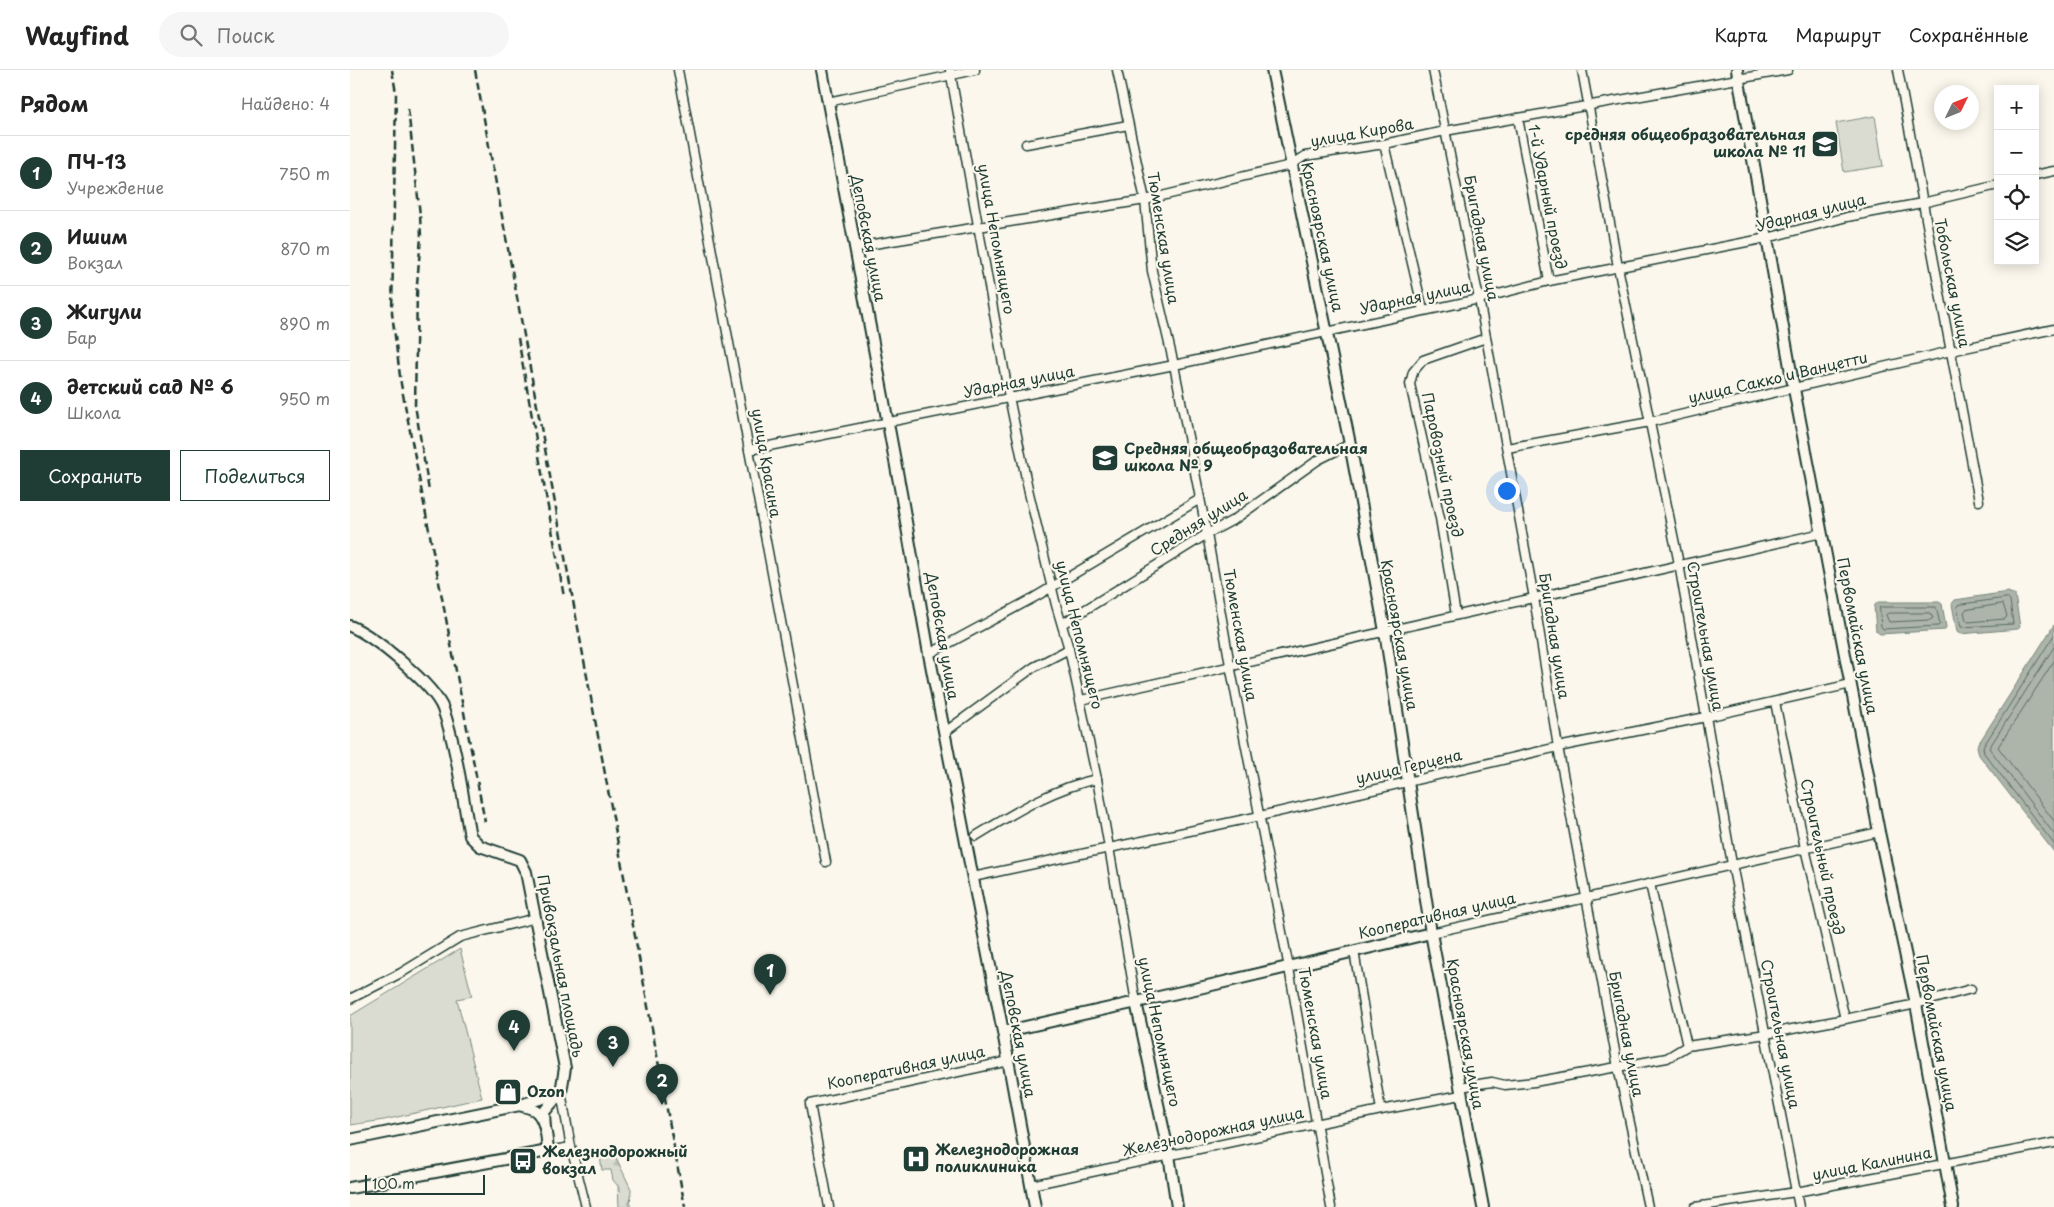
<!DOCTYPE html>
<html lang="ru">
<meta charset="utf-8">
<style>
:root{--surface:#fff;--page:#f6f6f6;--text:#222;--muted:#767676;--line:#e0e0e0;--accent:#1f3d34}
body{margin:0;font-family:"Playpen Sans",sans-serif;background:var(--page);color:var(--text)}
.controls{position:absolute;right:15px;top:15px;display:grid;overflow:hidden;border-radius:0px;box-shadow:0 2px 12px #0003}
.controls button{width:45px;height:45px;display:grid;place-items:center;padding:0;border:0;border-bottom:1px solid var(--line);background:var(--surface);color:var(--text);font:25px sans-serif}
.compass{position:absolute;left:1584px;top:15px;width:45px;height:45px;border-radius:50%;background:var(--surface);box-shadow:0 2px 12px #0003;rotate:47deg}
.scale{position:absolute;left:15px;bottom:12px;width:120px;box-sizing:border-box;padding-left:5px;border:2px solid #1f3d34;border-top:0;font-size:14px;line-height:18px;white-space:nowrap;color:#1f3d34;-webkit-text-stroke:4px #fbf7ec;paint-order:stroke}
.you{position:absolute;left:1156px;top:420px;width:18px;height:18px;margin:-12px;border:4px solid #fff;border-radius:50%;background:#1a73e8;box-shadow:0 0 0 8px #1a73e833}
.badge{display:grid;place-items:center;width:32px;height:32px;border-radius:50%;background:var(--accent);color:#fff;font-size:16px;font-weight:700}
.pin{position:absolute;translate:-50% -41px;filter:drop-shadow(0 1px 2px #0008)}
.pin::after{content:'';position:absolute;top:26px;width:18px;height:15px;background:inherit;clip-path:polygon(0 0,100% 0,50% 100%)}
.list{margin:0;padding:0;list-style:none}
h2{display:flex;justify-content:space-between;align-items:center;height:65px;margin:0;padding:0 20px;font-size:21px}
h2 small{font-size:16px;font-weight:400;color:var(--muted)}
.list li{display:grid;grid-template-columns:32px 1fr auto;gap:15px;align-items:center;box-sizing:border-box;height:75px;padding:0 20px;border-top:1px solid var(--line)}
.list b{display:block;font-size:19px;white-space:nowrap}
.list p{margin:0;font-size:16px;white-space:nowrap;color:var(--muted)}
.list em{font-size:16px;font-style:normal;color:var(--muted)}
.actions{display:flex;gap:10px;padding:15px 20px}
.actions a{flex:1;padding:11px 0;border:1px solid var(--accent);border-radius:0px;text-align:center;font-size:18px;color:var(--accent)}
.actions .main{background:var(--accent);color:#fff}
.icon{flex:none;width:28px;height:28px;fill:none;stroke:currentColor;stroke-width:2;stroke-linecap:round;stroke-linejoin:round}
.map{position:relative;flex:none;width:1704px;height:1137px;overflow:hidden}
header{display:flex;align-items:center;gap:30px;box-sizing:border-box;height:70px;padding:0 25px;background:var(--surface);border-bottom:1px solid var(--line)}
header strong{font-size:24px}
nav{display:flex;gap:28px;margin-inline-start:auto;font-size:18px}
.search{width:350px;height:45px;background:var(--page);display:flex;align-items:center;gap:12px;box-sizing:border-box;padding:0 18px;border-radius:28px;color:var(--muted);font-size:19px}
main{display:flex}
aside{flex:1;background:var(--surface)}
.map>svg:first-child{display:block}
</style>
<header>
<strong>Wayfind</strong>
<div class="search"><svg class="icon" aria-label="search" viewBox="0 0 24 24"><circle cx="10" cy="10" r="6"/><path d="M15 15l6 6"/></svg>Поиск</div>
<nav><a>Карта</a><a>Маршрут</a><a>Сохранённые</a></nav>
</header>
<main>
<aside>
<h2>Рядом<small>Найдено: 4</small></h2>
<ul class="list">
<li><span class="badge">1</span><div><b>ПЧ-13</b><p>Учреждение</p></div><em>750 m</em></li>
<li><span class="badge">2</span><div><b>Ишим</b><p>Вокзал</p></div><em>870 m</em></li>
<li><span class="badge">3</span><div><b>Жигули</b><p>Бар</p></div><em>890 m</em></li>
<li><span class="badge">4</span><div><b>детский сад № 6</b><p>Школа</p></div><em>950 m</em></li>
</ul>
<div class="actions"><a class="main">Сохранить</a><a>Поделиться</a></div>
</aside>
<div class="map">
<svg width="1704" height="1137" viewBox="0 0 1704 1137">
<defs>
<pattern id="forest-firs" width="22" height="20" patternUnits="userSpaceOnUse" patternTransform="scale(1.25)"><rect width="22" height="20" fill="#dbdcd1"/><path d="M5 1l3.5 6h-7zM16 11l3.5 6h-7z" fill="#bcbeb4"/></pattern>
</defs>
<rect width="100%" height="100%" fill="#fbf7ec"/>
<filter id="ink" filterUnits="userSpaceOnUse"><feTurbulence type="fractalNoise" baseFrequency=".02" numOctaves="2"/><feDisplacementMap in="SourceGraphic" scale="10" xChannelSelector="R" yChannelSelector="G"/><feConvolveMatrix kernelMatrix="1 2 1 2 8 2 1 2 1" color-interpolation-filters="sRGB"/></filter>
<g filter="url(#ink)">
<polygon fill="url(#forest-firs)" stroke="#7d8c82" points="262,1079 281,1119 280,1137 269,1137 268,1116 263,1110 261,1100 252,1100 250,1086 257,1085 257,1081"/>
<g fill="#dbdcd1" stroke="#7d8c82">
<polygon points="1525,46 1533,96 1494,102 1486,53"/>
<polygon points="110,879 122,926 107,929 132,1028 34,1050 0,1055 0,946"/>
</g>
<g fill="#adb4aa" stroke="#74847b">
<polygon points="1658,522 1665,525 1670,557 1668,559 1610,564 1607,562 1602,534 1605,530"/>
<polygon points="1528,532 1589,532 1592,534 1596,557 1595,560 1530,564 1526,561 1524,536"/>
<polygon points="1704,555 1704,782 1629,685 1627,676"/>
</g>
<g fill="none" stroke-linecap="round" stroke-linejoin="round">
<g stroke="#586d63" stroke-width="1">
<polygon points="1658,528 1660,530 1663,554 1611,557 1607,537 1608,535"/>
<polygon points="1653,534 1657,546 1655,549 1618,552 1616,550 1614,542 1616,540"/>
<polygon points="1530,537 1586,537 1590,554 1588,556 1533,559 1531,556"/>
<polygon points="1539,543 1580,543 1583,548 1580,550 1539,552 1536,545"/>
<polyline points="1704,565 1633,677 1634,683 1704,774"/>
<polyline points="1704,577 1639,678 1704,764"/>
<polyline points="1704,591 1648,677 1704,751"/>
</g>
<g stroke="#1f3d34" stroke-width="11">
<g id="street">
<polyline points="328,0 476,792"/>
<polyline points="600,0 659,327 679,423 706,535 719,579 747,709 786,932"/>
<polyline points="767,0 795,130 802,201 824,295 857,464 880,595 939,898 981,1137"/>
<polyline points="1083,0 1129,229 1184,528 1208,677 1268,997 1298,1137"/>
<polyline points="1232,0 1268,197 1329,494 1382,794 1449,1137"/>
<polyline points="1548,0 1629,431"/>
<polyline points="478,32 625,0"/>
<polyline points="1168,48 1199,211"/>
<polyline points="676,74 778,55"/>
<polyline points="1034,74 1073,240"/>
<polyline points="1685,105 1704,101"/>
<polyline points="505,177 795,130 941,95 955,86 1034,74 1095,61 1438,0"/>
<polyline points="1157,378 1300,352 1601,281 1704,259"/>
<polyline points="399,380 824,295 1129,229 1199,211 1417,168 1497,147 1572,133 1648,115"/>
<polyline points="1106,545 1090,448 1060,314 1063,302 1073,290 1136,268"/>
<polyline points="712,554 857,464 885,449 968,390 1000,374"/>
<polyline points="579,584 685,527 850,429"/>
<polyline points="731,630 1472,463"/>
<polyline points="1425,632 1455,778 1495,949"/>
<polyline points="595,662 684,597 719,579"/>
<path d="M626,766C664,743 703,718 747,709"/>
<polyline points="623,807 910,746 1208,677 1356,647 1501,614"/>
<polyline points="1300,814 1337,976"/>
<polyline points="1081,863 1529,762"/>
<polyline points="1004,881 1031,1040"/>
<polyline points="0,929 51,903 110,867 186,848"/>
<polyline points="1110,1017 1142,1012 1155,1015 1184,1012 1317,988 1337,976 1416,964 1495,949 1566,934 1621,919"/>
<polyline points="211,1022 221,1077 236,1137"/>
<polyline points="198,1081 221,1077"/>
<polyline points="681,1115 1031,1040 1111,1025"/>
<polyline points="479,1137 460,1034 659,991"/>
<polyline points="1345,1137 1446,1122 1704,1073"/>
</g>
</g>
<g stroke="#1f3d34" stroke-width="14">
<g id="secondary">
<polyline points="472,0 551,423 579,584 653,962 685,1137"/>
<polyline points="922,0 1000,374 1035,561 1081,863 1133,1137"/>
<polyline points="1387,0 1444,319 1529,762 1566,934 1603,1137"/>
<path d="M0,556C24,566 84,615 93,639C107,678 112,725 120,766L130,776L170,790L176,802L215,998L211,1022L194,1042L195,1059"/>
<polyline points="786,932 819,1085 827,1137"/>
<polyline points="653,962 849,918 1081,863"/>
<polyline points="0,1070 170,1035 210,1023"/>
<path d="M0,1118L198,1081C197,1069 196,1050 186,1041C182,1038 175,1037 170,1035"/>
</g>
</g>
<use href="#street" stroke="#fbf7ec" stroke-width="8"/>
<use href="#secondary" stroke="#fbf7ec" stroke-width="10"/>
<g stroke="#1f3d34" stroke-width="2.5" stroke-dasharray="8 4" stroke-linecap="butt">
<polyline points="42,0 46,23 42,243 51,314 135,752"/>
<polyline points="125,0 335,1137"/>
<polyline points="58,39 70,145 71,167 66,226"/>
<polyline points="67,220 65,335 79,421"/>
<polyline points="168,268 214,527"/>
</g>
</g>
</g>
<defs>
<g id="school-square" transform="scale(1.4375)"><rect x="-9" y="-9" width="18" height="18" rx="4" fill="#1f3d34" stroke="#fbf7ec"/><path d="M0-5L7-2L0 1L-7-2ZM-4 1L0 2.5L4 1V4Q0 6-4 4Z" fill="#fff"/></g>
<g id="shop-square" transform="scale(1.4375)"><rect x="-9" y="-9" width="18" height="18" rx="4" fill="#1f3d34" stroke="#fbf7ec"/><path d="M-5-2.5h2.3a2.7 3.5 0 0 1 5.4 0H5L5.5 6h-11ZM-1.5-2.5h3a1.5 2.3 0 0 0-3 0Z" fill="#fff"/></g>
<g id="hospital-square" transform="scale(1.4375)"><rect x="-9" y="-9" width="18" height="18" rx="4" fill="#1f3d34" stroke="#fbf7ec"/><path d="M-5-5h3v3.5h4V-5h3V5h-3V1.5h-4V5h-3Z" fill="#fff"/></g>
<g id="bus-square" transform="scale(1.4375)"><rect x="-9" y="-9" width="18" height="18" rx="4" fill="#1f3d34" stroke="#fbf7ec"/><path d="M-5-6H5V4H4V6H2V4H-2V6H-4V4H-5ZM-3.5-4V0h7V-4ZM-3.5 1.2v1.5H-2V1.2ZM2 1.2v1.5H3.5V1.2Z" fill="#fff"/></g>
</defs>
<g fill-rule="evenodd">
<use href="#school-square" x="1475" y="74"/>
<use href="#school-square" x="755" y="388"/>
<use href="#shop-square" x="158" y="1022"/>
<use href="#hospital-square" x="566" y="1089"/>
<use href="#bus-square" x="173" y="1091"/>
</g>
<g text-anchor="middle" stroke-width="4.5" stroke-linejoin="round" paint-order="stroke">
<g font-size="15" fill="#1f3d34" stroke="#fbf7ec">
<text transform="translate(1012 63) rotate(-10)" y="5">улица Кирова</text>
<text transform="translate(1197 127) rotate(79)" y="5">1-й Ударный проезд</text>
<text transform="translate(1461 143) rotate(-14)" y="5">Ударная улица</text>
<text transform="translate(972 167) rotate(78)" y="5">Красноярская улица</text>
<text transform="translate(518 168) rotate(79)" y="5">Деповская улица</text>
<text transform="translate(813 168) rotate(81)" y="5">Тюменская улица</text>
<text transform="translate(1131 168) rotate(79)" y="5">Бригадная улица</text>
<text transform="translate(646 169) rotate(80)" y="5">улица Непомнящего</text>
<text transform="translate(1602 213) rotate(79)" y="5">Тобольская улица</text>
<text transform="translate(1065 228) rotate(-12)" y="5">Ударная улица</text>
<text transform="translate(1428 308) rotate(-13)" y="5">улица Сакко и Ванцетти</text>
<text transform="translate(669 312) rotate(-11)" y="5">Ударная улица</text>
<text transform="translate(416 393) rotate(80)" y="5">улица Красина</text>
<text transform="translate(1092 395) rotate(78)" y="5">Паровозный проезд</text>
<text transform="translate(849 453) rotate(-32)" y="5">Средняя улица</text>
<text transform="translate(729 565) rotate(76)" y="5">улица Непомнящего</text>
<text transform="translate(890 565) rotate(80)" y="5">Тюменская улица</text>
<text transform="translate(1049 565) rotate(80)" y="5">Красноярская улица</text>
<text transform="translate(592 566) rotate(80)" y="5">Деповская улица</text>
<text transform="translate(1204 566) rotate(81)" y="5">Бригадная улица</text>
<text transform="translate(1355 566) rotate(80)" y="5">Строительная улица</text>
<text transform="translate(1507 566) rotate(79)" y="5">Первомайская улица</text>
<text transform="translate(1059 697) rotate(-13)" y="5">улица Герцена</text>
<text transform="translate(1472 787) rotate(78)" y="5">Строительный проезд</text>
<text transform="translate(1087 846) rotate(-13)" y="5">Кооперативная улица</text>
<text transform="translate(210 896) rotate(79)" y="5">Привокзальная площадь</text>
<text transform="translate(809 962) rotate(78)" y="5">улица Непомнящего</text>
<text transform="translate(965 963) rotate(80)" y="5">Тюменская улица</text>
<text transform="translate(1586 963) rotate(79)" y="5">Первомайская улица</text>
<text transform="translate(668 964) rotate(79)" y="5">Деповская улица</text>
<text transform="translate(1115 964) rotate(80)" y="5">Красноярская улица</text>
<text transform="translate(1276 964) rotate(79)" y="5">Бригадная улица</text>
<text transform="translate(1430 964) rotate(79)" y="5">Строительная улица</text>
<text transform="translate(556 998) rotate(-12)" y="5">Кооперативная улица</text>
<text transform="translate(863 1062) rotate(-12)" y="5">Железнодорожная улица</text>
<text transform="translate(1522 1094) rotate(-11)" y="5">улица Калинина</text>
</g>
<g font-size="15" font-weight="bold" fill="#1f3d34" stroke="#fbf7ec" text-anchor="start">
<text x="1456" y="70" text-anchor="end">средняя общеобразовательная<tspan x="1456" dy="17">школа № 11</tspan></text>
<text x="774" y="384">Средняя общеобразовательная<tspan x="774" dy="17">школа № 9</tspan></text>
<text x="177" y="1027">Ozon</text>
<text x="585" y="1085">Железнодорожная<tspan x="585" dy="17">поликлиника</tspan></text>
<text x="192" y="1087">Железнодорожный<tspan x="192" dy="17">вокзал</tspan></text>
</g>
</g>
</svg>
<div class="controls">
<button>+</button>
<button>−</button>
<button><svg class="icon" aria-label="locate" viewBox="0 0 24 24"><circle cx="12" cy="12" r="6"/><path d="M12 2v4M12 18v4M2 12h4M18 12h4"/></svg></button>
<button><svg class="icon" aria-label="layers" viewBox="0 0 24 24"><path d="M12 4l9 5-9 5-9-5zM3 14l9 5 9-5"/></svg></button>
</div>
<svg class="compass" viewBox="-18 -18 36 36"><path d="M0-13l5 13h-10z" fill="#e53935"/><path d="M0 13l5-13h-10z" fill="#767676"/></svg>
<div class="scale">100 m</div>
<div class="you"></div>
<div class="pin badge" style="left:420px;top:925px">1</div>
<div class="pin badge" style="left:312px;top:1035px">2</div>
<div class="pin badge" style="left:263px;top:997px">3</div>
<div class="pin badge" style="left:164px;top:981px">4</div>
</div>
</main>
